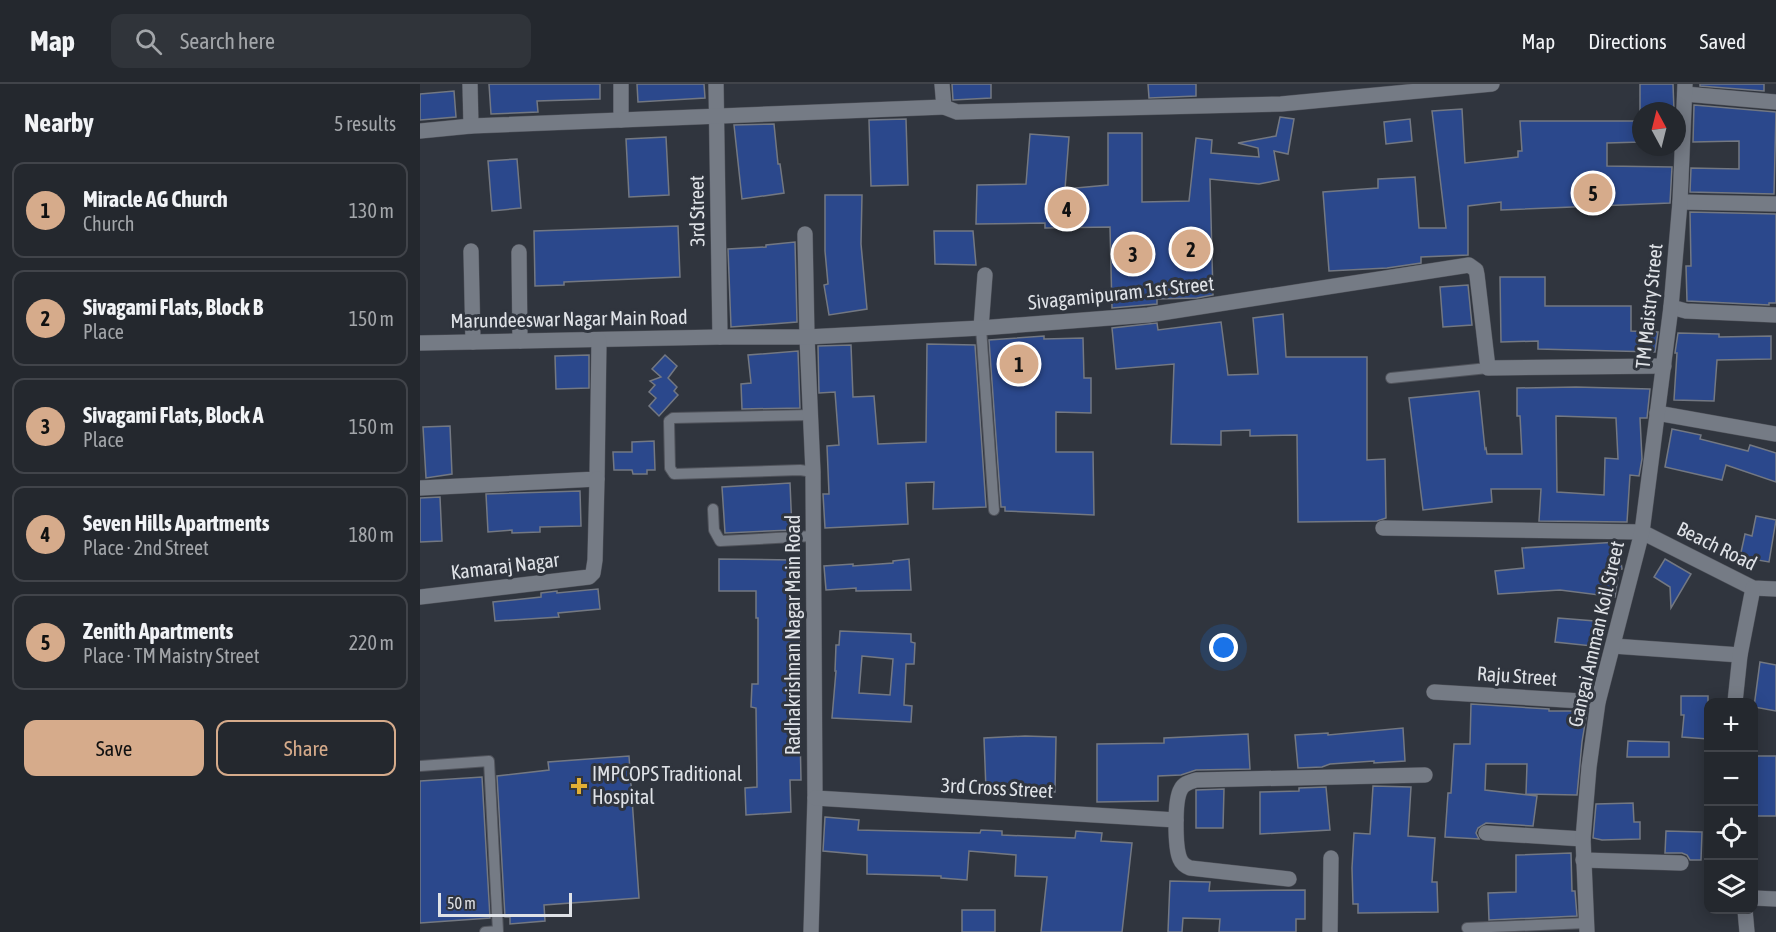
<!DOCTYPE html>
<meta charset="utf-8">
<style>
:root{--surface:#24282e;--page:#30343a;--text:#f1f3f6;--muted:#a3a6aa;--line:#41444a;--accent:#d6ab8b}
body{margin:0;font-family:"Asap Condensed",sans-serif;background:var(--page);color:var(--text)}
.controls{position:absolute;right:18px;bottom:18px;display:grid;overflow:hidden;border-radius:12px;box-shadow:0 3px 15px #0003}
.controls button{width:54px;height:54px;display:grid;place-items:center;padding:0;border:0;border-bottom:2px solid var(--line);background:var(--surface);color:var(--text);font:30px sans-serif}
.compass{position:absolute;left:1212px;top:18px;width:54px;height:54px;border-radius:50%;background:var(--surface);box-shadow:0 3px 15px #0003;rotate:353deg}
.scale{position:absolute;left:18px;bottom:15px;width:134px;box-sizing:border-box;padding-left:6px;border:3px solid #dfe2e7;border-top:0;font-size:16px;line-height:21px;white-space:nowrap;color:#dfe2e7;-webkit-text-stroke:4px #30353e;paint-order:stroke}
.you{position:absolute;left:804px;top:564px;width:21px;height:21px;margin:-15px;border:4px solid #fff;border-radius:50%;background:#1a73e8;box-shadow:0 0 0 9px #1a73e833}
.badge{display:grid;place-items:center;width:39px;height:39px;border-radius:50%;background:var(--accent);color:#111;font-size:20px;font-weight:700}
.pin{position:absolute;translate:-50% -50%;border:3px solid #fff;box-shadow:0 2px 6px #0006}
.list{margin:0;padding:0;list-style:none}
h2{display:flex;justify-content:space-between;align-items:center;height:78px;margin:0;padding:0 24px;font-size:26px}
h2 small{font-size:20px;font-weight:400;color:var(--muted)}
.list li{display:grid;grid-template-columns:39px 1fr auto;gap:18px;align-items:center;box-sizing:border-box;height:96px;margin:0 12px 12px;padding:0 12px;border:2px solid var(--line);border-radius:12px}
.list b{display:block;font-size:22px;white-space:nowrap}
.list p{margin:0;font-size:20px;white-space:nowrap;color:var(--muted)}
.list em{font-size:20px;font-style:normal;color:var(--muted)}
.actions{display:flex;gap:12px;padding:18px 24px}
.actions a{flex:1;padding:14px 0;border:2px solid var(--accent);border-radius:12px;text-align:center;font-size:21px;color:var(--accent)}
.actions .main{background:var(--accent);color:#111}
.icon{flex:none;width:33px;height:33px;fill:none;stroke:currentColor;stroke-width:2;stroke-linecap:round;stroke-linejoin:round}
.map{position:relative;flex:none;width:1356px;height:848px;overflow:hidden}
header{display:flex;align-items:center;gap:36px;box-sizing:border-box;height:84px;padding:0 30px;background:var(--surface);border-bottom:2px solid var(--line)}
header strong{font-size:28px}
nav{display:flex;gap:33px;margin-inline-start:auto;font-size:21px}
.search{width:420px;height:54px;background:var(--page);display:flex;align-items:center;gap:15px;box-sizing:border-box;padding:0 21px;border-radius:12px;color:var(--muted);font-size:22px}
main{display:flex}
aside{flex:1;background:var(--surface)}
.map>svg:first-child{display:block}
</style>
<header>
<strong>Map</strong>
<div class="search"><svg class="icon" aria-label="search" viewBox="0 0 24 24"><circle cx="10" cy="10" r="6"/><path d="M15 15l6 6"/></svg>Search here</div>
<nav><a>Map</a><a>Directions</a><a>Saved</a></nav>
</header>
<main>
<aside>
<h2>Nearby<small>5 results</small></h2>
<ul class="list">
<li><span class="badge">1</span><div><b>Miracle AG Church</b><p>Church</p></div><em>130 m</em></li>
<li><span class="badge">2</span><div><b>Sivagami Flats, Block B</b><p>Place</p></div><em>150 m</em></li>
<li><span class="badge">3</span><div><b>Sivagami Flats, Block A</b><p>Place</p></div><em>150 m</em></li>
<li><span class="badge">4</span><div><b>Seven Hills Apartments</b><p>Place · 2nd Street</p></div><em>180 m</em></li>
<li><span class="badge">5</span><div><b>Zenith Apartments</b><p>Place · TM Maistry Street</p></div><em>220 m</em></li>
</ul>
<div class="actions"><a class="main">Save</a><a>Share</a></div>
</aside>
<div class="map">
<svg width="1356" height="848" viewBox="0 0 1356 848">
<rect width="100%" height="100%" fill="#30353e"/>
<g fill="#2b488c" stroke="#737882" stroke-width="1.5" fill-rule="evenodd">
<polygon points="69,0 180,0 180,15 117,17 118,28 71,30"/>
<polygon points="217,0 284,0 285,14 218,18"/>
<polygon points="532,0 571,0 571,14 533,16"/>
<polygon points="728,0 776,0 776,12 729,14"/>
<polygon points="1220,0 1253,0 1254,27 1220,27"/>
<polygon points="1280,0 1344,0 1344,7 1280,2"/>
<polygon points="34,7 36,33 0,36 0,10"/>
<polygon points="1274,21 1356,28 1354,110 1270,108 1271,84 1319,85 1319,57 1273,58"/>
<polygon points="1042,25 1045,79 1098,73 1098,67 1102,67 1100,37 1221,37 1221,58 1187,59 1187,82 1252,83 1250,119 1081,126 1081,118 1048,122 1048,171 1001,173 1001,179 967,184 909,187 903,108 958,104 958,95 995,93 999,144 1026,144 1012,27"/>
<polygon points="860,33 874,35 868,70 854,67 859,96 839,100 790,95 793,211 777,214 737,215 737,220 692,224 690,143 625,144 625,139 556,140 557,101 606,100 610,50 649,53 645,105 688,101 688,49 722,49 722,118 769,117 776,54 792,56 791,69 839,73 838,64 818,59 856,52"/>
<polygon points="486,35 488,101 451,102 449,36"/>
<polygon points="990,35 992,57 966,60 964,38"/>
<polygon points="354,40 358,80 360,80 364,109 322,115 314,41"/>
<polygon points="246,53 249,111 209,113 206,55"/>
<polygon points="97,75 101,124 72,127 68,77"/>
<polygon points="405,111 442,111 441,160 447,225 409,231 404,201 408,200 405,167"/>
<polygon points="1270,128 1356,130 1356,219 1349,219 1349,221 1267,217 1266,182 1271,182"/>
<polygon points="258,142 260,193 144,198 144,201 115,202 114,147"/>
<polygon points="514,147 553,147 556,181 515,180"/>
<polygon points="375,158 377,238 311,243 308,165 346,163 346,161"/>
<polygon points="1080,193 1125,193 1125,222 1211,222 1211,247 1238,248 1235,268 1118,265 1118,257 1081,258"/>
<polygon points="1048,201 1052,241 1023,243 1020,203"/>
<polygon points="863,230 866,273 947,273 947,376 965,375 966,434 957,437 878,438 877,351 830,352 830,346 801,347 801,361 751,360 754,280 696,285 692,244 737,239 738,246 801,238 808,291 838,290 833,234"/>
<polygon points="1258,249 1299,250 1299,253 1351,252 1351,275 1297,276 1294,317 1254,316 1257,269 1255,269"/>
<polygon points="624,252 624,255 663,254 664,294 671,294 671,329 636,328 636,368 673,368 674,431 585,427 585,423 581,423 569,256"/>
<polygon points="507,260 555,261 566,423 513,425 514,398 486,399 488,440 405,444 403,410 409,410 407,362 419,361 415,308 399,309 398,262 431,261 433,313 454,312 458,360 506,358"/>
<polygon points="378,267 380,324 322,325 321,300 331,299 328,271"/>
<polygon points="169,271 169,304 136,305 135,272"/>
<polygon points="245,271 257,282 248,294 257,303 254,307 258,311 239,332 229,322 236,314 229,308 235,301 230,297 241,293 232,285"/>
<path d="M1156,303L1230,305L1227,334H1220L1222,375L1219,392L1210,391L1207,438L1119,437L1121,405H1071L1072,418L1003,426L989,314L1059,307L1065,365L1066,364L1067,370H1102L1100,332H1097V304ZM1136,332L1196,334L1198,375L1185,374L1184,411L1137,408Z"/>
<polygon points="30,342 32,390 6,394 3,343"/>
<polygon points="1252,345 1281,351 1280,355 1328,367 1330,361 1356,369 1356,398 1306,381 1302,396 1245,383"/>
<polygon points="234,357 235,386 227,386 227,390 213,390 212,386 194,386 193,368 212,368 212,358"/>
<polygon points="370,399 372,446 305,449 302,403"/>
<polygon points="160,407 161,442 120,443 120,448 92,449 92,446 68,448 66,410"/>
<polygon points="20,413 22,457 0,458 0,414"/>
<polygon points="1336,432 1356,436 1349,478 1320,473 1325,450 1332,452"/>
<polygon points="1198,458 1202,485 1199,486 1195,513 1140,506 1078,510 1075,487 1104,484 1102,464"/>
<polygon points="299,475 372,476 372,543 380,543 380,589 368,589 368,648 380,648 381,696 370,696 371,728 326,731 325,704 337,703 336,624 331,623 332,600 338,600 338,534 336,534 336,507 299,507"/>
<polygon points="489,475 491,506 436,507 436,504 406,506 404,482 433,480 433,482 473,479 473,477"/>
<polygon points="1245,475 1271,490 1251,524 1250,503 1234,493"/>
<polygon points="178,505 180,525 138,529 139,533 75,537 73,518 121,513 121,509 137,507 137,509"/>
<polygon points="1138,534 1175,537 1172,562 1135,558"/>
<path d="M420,547L491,550V558L495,559L494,580H486L484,621L492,622L491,638L412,634L416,587H415L416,561H419ZM442,572L473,575L470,611L439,609Z"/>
<polygon points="1340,578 1356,581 1356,627 1334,623"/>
<polygon points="1261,612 1288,612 1288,655 1262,653 1264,631 1261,631"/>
<polygon points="1051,620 1129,625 1129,627 1167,627 1162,658 1157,711 1106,710 1107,680 1066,680 1065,706 1117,712 1113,742 1066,739 1058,744 1056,749 1059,755 1025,753 1028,709 1031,709 1034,660 1050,660"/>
<polygon points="983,644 985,677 954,679 954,677 910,680 902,683 878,684 875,651 908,649 908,651"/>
<polygon points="828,650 830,685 776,686 761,691 738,692 738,717 677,718 677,660 744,659 744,654"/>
<polygon points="605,652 636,653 635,708 611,708 611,704 566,706 564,654"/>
<polygon points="1208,657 1249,658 1249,673 1207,673"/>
<polygon points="209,672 219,814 124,821 125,837 90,840 90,833 85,833 77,692 129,686 128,678"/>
<rect x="1334" y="672" width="22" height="60"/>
<polygon points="62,693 70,834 0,839 0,697"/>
<polygon points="953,702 991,703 988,752 1015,754 1012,798 1017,798 1018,828 938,829 938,820 933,820 932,784 934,749 950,750"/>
<polygon points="906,703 910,746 840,750 840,708 879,707 879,704"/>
<polygon points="804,705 803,744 776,744 776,706"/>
<polygon points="1213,719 1214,738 1220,738 1220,755 1182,756 1173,754 1176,720"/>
<polygon points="405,733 439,736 438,746 560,749 561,746 582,747 582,751 655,754 656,747 682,749 681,757 712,759 702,848 621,848 627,793 595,792 596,771 549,767 547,796 521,794 521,792 447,790 447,771 403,767"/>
<polygon points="1246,747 1282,748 1281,776 1270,776 1267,771 1262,769 1245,769"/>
<polygon points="1151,769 1152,807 1155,807 1157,832 1069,836 1068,809 1096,808 1096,771"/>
<polygon points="750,797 790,798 789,807 885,806 885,835 876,835 876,848 799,848 800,835 763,834 762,848 748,848"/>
<rect x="542" y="826" width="33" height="22"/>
</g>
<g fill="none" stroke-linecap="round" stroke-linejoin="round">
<g stroke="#50535b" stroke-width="12">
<g id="lane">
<polyline points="561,244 574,426"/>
<polyline points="971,294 1068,284"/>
<polyline points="390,331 253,334 249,337 250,384 254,390 380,386 393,388"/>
<polyline points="293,425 294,446 300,457 393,452"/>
<polyline points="0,682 69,677 78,847 65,848"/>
<polyline points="1047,844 1167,839"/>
</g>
</g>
<g stroke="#50535b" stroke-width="16">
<g id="street">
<polyline points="50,0 51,42"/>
<polyline points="201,0 201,36"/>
<polyline points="296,0 300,253"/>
<polyline points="522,0 524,23 537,28 861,20 1072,0"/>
<polyline points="1265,10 1356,18"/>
<polyline points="0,47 51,42 524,23"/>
<polyline points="1260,118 1356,120"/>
<polyline points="385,150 387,253 393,388 395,714 391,848"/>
<polyline points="51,167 53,258"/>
<polyline points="99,168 100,257"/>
<polyline points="1251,223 1266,227 1356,231"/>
<polyline points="561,244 565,191"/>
<polyline points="0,259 300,253 387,253 561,244 728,231 1049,181 1056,186 1057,191 1068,284 1244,282"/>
<polyline points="1237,329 1356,350"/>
<polyline points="0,404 177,395 179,256"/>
<polyline points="963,444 1222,448 1333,504 1356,505"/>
<polyline points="0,513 169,493 173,489 175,476 177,395"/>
<polyline points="1193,562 1320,571"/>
<polyline points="1014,608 1178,618"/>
<polyline points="1315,618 1320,571 1333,504"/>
<polyline points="395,714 756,736"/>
<polyline points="1066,749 1163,755"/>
<polyline points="1163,776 1261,779"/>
<path d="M869,795L770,784C765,782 762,780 760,775C755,764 754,716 761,705C764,699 770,698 776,696L1005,691"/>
<polyline points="1334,814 1356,815"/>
<polyline points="1325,826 1327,848"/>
<polyline points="910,848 911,774"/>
<polyline points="1167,848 1163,755 1169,683 1178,618 1222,448 1251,223 1260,118 1265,0"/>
</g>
</g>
<use href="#lane" stroke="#757b85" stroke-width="10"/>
<use href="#street" stroke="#757b85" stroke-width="15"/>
</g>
<path fill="#e2af34" stroke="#30353e" stroke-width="2" d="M156 693h6v6h6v6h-6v6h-6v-6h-6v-6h6z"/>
<g text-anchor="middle" stroke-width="6" stroke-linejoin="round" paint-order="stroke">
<g font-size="20" fill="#dfe2e7" stroke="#30353e">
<text transform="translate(277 127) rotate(-91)" y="7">3rd Street</text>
<text transform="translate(701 209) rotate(-6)" y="7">Sivagamipuram 1st Street</text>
<text transform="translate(1229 222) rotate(-84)" y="7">TM Maistry Street</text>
<text transform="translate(149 235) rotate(-1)" y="7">Marundeeswar Nagar Main Road</text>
<text transform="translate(1297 462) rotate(26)" y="7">Beach Road</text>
<text transform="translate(85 482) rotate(-7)" y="7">Kamaraj Nagar</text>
<text transform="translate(1176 550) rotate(-77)" y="7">Gangai Amman Koil Street</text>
<text transform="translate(373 551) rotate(-90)" y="7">Radhakrishnan Nagar Main Road</text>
<text transform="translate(1097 592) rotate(4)" y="7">Raju Street</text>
<text transform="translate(577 704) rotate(3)" y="7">3rd Cross Street</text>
</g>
<g font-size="20" fill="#dfe2e7" stroke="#30353e" text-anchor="start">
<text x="172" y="697">IMPCOPS Traditional<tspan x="172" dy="23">Hospital</tspan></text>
</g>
</g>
</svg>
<div class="controls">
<button>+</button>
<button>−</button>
<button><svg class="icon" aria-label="locate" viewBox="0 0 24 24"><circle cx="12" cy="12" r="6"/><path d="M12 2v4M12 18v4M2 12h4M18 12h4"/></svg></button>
<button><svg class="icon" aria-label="layers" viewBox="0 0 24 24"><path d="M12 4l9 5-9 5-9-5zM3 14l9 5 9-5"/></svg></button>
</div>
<svg class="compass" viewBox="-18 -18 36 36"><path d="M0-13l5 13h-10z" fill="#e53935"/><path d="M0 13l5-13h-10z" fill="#a3a6aa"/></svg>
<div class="scale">50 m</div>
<div class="you"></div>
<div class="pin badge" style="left:599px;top:280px">1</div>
<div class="pin badge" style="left:771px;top:165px">2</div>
<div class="pin badge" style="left:713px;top:170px">3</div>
<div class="pin badge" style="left:647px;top:125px">4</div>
<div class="pin badge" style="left:1173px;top:109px">5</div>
</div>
</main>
